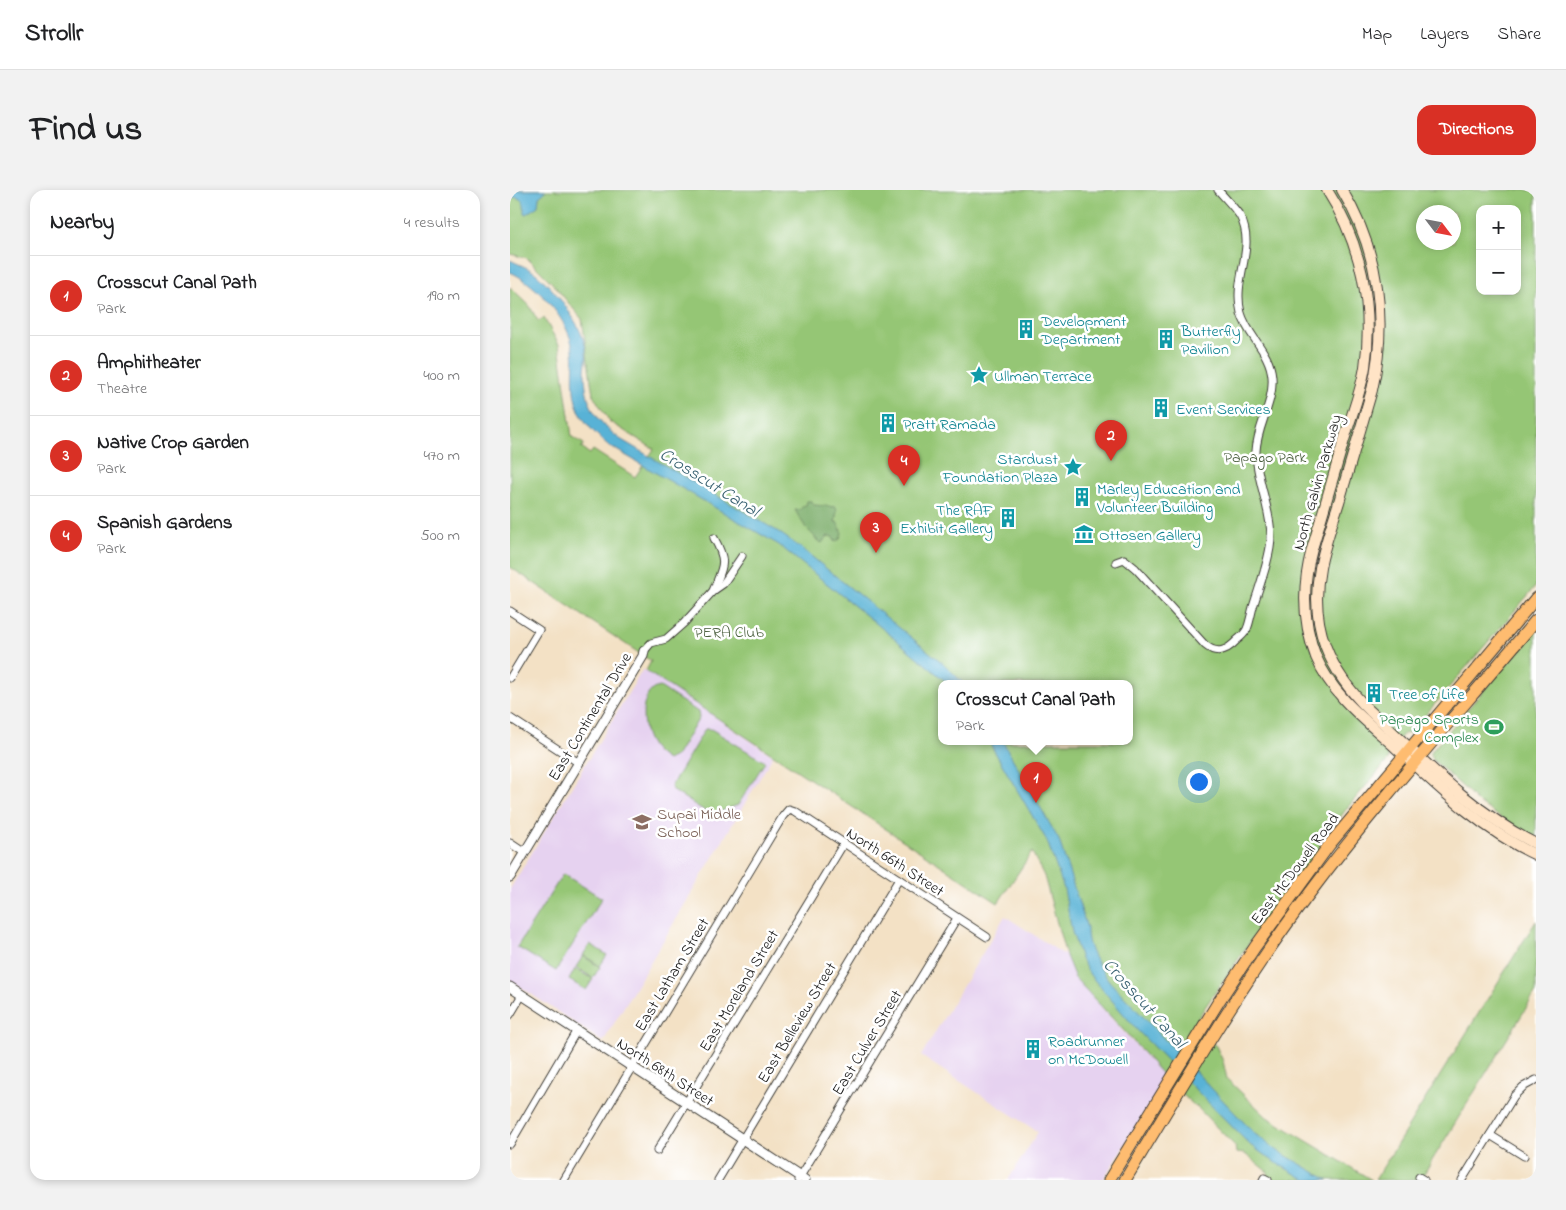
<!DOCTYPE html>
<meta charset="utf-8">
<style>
:root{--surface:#fff;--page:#f2f2f2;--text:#202124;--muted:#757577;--line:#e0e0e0;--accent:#d93025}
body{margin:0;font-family:"Indie Flower",sans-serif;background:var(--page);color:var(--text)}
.controls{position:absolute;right:15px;top:15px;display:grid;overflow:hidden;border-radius:10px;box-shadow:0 2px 8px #0003}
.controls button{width:45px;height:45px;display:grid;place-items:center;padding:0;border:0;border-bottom:1px solid var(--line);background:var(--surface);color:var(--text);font:25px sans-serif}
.compass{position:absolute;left:906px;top:15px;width:45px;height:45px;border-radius:50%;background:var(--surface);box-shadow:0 2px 8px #0003;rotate:122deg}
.you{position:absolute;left:688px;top:591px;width:18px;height:18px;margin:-12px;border:4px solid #fff;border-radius:50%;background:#1a73e8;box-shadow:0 0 0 8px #1a73e833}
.badge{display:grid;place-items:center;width:32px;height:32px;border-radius:50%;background:var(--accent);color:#fff;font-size:16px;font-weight:700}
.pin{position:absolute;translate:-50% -41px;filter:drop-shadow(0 1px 2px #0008)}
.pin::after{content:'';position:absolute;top:26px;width:18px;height:15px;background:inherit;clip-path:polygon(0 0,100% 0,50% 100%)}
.popup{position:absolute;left:428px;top:490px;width:195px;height:65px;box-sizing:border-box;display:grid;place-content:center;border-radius:10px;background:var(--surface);filter:drop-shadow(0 1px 4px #0005);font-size:16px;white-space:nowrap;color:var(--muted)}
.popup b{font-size:19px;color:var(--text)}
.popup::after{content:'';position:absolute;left:50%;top:100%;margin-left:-10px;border:10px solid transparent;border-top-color:var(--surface)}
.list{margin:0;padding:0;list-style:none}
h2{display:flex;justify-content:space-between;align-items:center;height:65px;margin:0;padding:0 20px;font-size:21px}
h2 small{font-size:16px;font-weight:400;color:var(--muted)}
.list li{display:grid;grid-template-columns:32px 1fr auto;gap:15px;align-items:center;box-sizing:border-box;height:80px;padding:0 20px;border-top:1px solid var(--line)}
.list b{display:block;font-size:19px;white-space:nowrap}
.list p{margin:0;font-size:16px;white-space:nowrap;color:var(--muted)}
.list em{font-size:16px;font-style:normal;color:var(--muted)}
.map{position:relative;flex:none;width:1026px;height:990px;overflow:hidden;border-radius:15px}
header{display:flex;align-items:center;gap:30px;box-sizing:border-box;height:70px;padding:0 25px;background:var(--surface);border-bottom:1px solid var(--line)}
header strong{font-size:24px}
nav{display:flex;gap:28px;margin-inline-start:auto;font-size:18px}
.intro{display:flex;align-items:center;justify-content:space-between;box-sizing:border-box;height:120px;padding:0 30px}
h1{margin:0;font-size:35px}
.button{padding:12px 22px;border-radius:15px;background:var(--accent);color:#fff;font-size:18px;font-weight:700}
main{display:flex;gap:30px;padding:0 30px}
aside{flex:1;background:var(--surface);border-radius:15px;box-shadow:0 2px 8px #0003}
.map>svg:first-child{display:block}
</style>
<header>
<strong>Strollr</strong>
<nav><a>Map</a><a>Layers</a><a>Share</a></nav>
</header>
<div class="intro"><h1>Find us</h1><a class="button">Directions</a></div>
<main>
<aside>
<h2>Nearby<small>4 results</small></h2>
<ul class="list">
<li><span class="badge">1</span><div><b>Crosscut Canal Path</b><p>Park</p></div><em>190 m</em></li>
<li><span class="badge">2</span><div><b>Amphitheater</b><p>Theatre</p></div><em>400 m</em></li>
<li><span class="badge">3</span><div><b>Native Crop Garden</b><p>Park</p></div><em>470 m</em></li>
<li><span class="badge">4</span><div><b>Spanish Gardens</b><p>Park</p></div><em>500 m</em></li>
</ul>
</aside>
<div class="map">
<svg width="1026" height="990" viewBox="0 0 1026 990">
<rect width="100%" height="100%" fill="#fff"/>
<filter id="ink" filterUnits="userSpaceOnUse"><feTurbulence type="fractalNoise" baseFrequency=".02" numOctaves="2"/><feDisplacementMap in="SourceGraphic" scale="10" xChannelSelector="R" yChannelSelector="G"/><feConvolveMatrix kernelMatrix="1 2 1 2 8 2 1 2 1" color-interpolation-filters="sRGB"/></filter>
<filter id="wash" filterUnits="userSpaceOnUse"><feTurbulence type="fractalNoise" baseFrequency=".0096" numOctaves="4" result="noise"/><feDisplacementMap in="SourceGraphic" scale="20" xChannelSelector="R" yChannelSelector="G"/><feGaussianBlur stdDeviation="1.12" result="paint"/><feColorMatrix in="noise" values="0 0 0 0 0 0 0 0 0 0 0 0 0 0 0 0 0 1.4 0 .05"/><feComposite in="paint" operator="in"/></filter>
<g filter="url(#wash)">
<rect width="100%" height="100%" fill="#f3e1c5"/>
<g fill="#e6d2f0">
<polygon points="133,479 263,566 93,852 0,790 0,699"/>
<polygon points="495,726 556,766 565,788 656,889 593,990 498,990 528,942 411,866"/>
</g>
<g fill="#95c675" stroke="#587148" fill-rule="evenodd">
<path d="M0,0H1026V396L900,543L893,544L878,565V570L838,617L813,650L810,658L771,707L691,823L683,837L706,856L713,871L717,889L757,927L862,990H758L754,988L759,983L735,964L726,963L725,956L686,916L687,918L656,889L616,843L565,788L556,766L534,686L522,662L488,713L136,481L141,471L0,377V97L19,115L28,131L34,128L49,155L62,247L74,254L71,258L80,264L83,260L125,287L144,259L100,232L83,205L72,129L42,93L17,68L0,64ZM970,19H1007V101H970ZM914,22H944V52H914ZM432,494H620V552H432Z"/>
<polygon points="1026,439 1026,650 1012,642 966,611 955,599 923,570 920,563"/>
<path d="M150,497L188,522L189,528L167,565L157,570C150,565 144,561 140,553C132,541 129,511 142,500C144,498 147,498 150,497Z"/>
<polygon points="195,539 201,539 255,572 228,615 201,625 162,600 161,596"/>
<polygon points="53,684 92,708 46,781 7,757"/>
<polygon points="1026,731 1026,802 910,990 865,990"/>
<polygon points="80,754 97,765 90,776 73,765"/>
<polygon points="73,766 90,777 83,788 66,777"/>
<polygon points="65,779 83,789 76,800 59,790"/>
</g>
<polygon fill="#78ab66" stroke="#4a6441" points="297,311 301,311 304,315 326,317 327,321 325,332 327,332 332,343 330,349 325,352 323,347 318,346 312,353 305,349 305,347 296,338 285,320 290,320 293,316 296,315"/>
<g fill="#59b2d6" stroke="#3a6779">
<polygon points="0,0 35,0 35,2 29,7 28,16 16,24 14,23 14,14 12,10 6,7 0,9"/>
<path d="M0,70C8,74 17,77 24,82C44,97 74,137 76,161C77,169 75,177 75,184C76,216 86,230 110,249L267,341L291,358L434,474L454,494H439L378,443L269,355L98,255C87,245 75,235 69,220C60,202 65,179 63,160C60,131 26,93 0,82Z"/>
<path d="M479,552H493L549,650L577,738C576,758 589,777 600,792L745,944L768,961L818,990H796L763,971L740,955L628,841L580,785L571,769L562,742L554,699L537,651Z"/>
</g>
</g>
<g filter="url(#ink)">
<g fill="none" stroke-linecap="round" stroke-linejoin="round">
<g stroke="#3c3a35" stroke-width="9">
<g id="minor">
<polyline points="606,372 614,369 625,378"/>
<path d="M626,379L695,455C707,465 717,461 727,450C731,447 735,443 737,439C740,432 741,424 743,417C749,397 761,366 761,347C761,318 746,290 746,261C747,236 764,213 762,187C760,161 738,147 731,123C722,88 747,58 730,26C724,17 715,8 708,0"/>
<path d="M203,401C213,376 218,373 204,348"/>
<polyline points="0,421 29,440 0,488"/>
<polyline points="134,461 141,453 156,449 174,433 203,401 213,394 232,366"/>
<polyline points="0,528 69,573"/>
<polyline points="0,653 15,663"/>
<polyline points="0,825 12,805"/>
<polyline points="980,945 1014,966"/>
<polyline points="0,954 67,840"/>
<polyline points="147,961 334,653"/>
<polyline points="909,987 914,990"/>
<polyline points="54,990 273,626 279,619 285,621 477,747"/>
<polyline points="208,990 389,689"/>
<polyline points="288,990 447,728"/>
<polyline points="753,990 754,988 758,990"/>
<polyline points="952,990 1004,906 1013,897 1026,890"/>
</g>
</g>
<g stroke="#3c3a35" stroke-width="11">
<g id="tertiary">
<polyline points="0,687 133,466 134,461"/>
<polyline points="0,797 295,990"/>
</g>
</g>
<g stroke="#3c3a35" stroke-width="12">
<g id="secondary">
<path d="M817,0C851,53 864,115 855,177C851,202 841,226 834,250C823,287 813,323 802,359C792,396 792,431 806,467C822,505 855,530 885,557C929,598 971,639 1026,665"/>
<path d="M832,0C869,61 878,130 862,200C851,237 840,275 829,312C822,334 814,356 810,378C799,436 819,481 860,521C912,569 962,622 1026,654"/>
</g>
</g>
<g stroke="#3c3a35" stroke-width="13">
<g id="primary">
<polyline points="599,990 709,811 745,757 820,654 1026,408"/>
<path d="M615,990C674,893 731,794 799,704C870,609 950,521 1026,430"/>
</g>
</g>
<use href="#minor" stroke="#fff" stroke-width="7"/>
<use href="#tertiary" stroke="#fff" stroke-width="9"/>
<use href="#secondary" stroke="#ffe4c6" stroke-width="10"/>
<use href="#primary" stroke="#febc70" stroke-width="11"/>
</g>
</g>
<defs>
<g id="building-bare" transform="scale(1.5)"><path d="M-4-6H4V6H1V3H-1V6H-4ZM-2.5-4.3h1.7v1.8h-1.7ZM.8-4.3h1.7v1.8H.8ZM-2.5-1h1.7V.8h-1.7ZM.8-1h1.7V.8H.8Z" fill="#0f9aa8" stroke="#fff" stroke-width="2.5" paint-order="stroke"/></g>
<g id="sight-bare" transform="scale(1.5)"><path d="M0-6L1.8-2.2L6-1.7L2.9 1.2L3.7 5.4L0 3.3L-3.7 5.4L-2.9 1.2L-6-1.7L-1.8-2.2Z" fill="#0f9aa8" stroke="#fff" stroke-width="2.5" paint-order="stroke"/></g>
<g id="museum-bare" transform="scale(1.5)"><path d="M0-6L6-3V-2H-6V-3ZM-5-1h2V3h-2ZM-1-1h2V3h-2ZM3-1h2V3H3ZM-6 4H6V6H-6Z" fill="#0f9aa8" stroke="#fff" stroke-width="2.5" paint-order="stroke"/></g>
<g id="stadium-bare" transform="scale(1.5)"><path d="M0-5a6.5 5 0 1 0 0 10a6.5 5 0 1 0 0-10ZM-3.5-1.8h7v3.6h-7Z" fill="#2e9e5b" stroke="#fff" stroke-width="2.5" paint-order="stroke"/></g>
<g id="school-bare" transform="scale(1.5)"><path d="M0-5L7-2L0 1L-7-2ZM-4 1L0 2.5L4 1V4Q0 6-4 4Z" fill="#8d6e63" stroke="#fff" stroke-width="2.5" paint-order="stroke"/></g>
</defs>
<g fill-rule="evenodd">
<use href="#building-bare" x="516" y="139"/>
<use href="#building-bare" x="656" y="149"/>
<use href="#sight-bare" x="469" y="185"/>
<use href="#building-bare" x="651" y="218"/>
<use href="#building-bare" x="378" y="233"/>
<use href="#sight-bare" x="563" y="277"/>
<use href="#building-bare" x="572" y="307"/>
<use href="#building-bare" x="498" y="328"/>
<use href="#museum-bare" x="574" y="344"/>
<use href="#building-bare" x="864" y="503"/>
<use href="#stadium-bare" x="984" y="537"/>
<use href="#school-bare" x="132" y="632"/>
<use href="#building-bare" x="523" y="859"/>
</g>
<g text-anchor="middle" stroke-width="5" stroke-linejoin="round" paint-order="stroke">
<g font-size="16" fill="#0d838f" stroke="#fff" text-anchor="start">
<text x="531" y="136">Development<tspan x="531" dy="18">Department</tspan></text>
<text x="671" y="146">Butterfly<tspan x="671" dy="18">Pavilion</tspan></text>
<text x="484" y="191">Ullman Terrace</text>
<text x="666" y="224">Event Services</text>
<text x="393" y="239">Pratt Ramada</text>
<text x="548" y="274" text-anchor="end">Stardust<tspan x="548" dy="18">Foundation Plaza</tspan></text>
<text x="587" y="304">Marley Education and<tspan x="587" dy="18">Volunteer Building</tspan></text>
<text x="483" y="325" text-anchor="end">The RAF<tspan x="483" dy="18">Exhibit Gallery</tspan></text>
<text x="589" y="350">Ottosen Gallery</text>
<text x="879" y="509">Tree of Life</text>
<text x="538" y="856">Roadrunner<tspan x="538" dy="18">on McDowell</tspan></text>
</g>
<g font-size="16" fill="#4c6040" stroke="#fff">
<text x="755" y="272">Papago Park</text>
<text x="219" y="447">PERA Club</text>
</g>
<g font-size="16" fill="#1c1c1c" stroke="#fff">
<text transform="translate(806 292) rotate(-74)" y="6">North Galvin Parkway</text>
<text transform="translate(79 526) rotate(-59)" y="6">East Continental Drive</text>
<text transform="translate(386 671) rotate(33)" y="6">North 66th Street</text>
<text transform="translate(784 678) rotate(-53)" y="6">East McDowell Road</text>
<text transform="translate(161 784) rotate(-59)" y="6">East Latham Street</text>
<text transform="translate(228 800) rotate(-59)" y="6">East Moreland Street</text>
<text transform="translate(286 832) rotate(-59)" y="6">East Belleview Street</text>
<text transform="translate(356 852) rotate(-59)" y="6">East Culver Street</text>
<text transform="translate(156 881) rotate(33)" y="6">North 68th Street</text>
</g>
<g font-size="16" fill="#27864d" stroke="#fff" text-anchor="end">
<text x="969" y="534">Papago Sports<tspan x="969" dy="18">Complex</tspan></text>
</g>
<g font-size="16" fill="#785e54" stroke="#fff" text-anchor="start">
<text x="147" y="629">Supai Middle<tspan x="147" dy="18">School</tspan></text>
</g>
<g font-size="18" font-style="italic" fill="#376070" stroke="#fff">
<text transform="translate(200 292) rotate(32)" y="6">Crosscut Canal</text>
<text transform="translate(635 813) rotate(48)" y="6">Crosscut Canal</text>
</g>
</g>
</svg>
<div class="controls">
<button>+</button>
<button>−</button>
</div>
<svg class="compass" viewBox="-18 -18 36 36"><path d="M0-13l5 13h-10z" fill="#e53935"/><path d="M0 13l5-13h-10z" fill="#757577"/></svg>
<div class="you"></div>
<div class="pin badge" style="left:526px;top:613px">1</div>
<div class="popup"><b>Crosscut Canal Path</b>Park</div>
<div class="pin badge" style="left:601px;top:271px">2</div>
<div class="pin badge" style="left:366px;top:363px">3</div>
<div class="pin badge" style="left:394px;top:296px">4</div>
</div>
</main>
